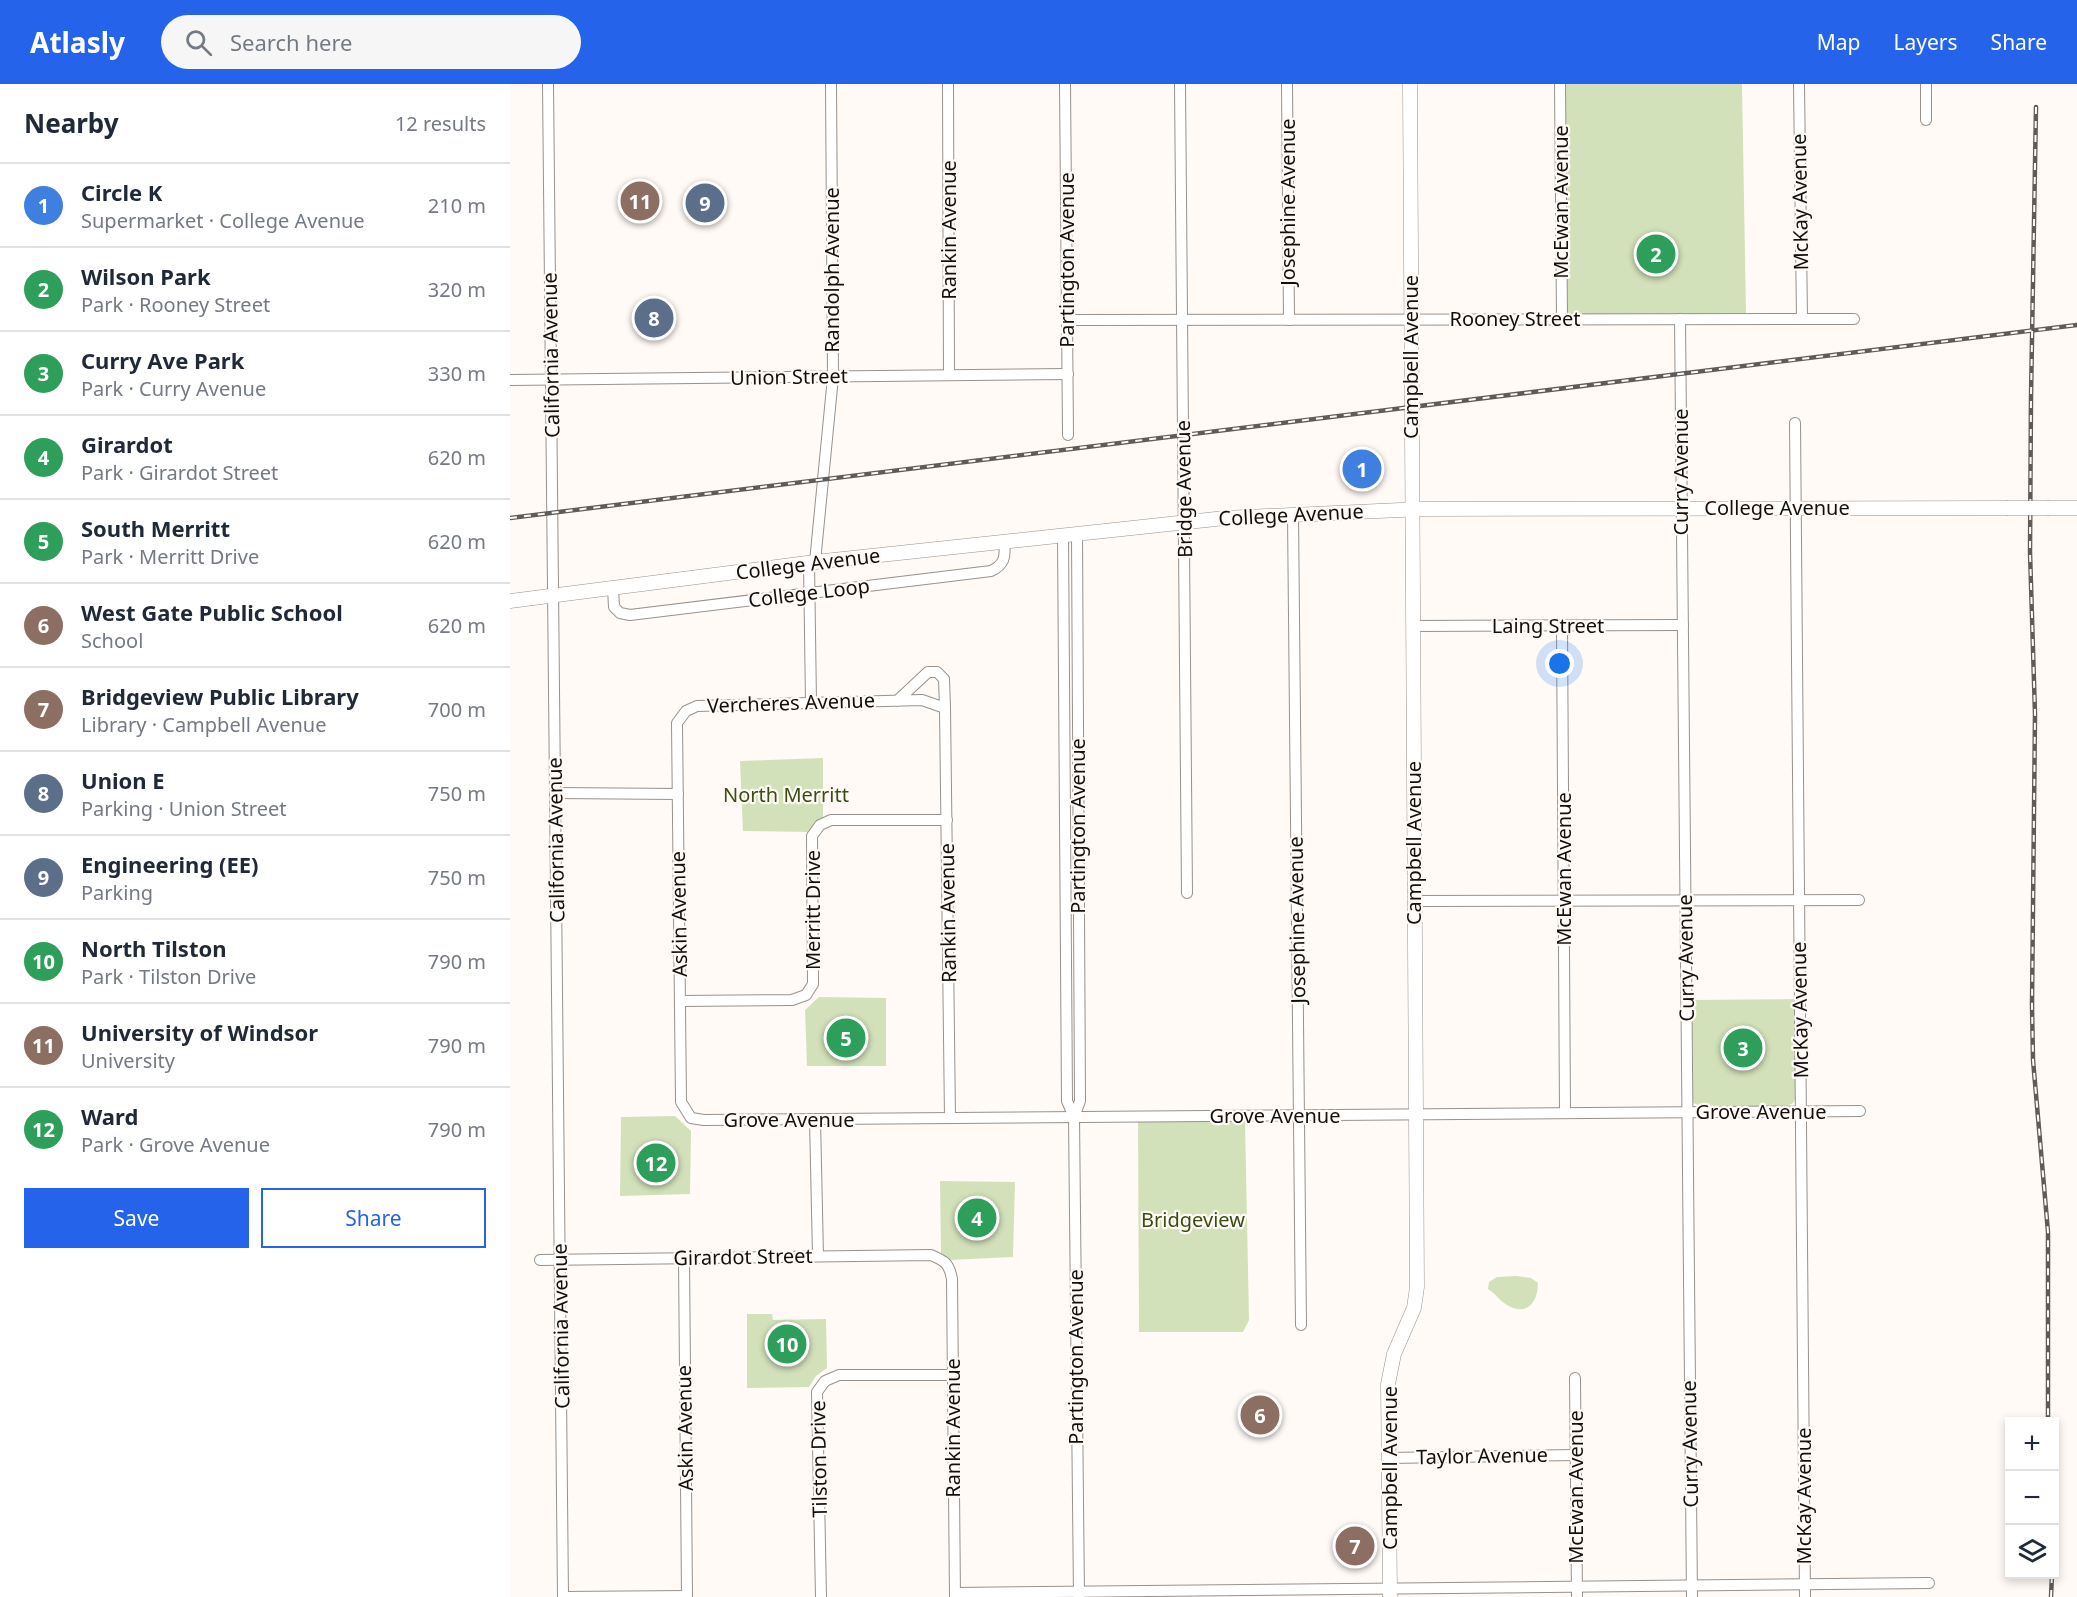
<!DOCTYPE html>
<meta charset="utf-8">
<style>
:root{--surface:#fff;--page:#f6f6f7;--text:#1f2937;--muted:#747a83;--line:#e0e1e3;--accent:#2563eb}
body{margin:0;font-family:"Noto Sans",sans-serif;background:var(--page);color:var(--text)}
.controls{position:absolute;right:18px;bottom:18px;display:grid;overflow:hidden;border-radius:0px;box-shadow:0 3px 9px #0003}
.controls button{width:54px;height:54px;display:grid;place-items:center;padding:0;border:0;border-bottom:2px solid var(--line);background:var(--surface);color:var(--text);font:30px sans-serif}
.you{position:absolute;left:1050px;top:580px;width:21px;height:21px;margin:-15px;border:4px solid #fff;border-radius:50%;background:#1a73e8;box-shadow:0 0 0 9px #1a73e833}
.badge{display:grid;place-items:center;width:39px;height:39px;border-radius:50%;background:var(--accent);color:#fff;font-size:20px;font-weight:700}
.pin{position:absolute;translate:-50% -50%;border:3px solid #fff;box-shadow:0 2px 6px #0006}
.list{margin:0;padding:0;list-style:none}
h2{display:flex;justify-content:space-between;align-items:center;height:78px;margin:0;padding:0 24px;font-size:26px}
h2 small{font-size:20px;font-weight:400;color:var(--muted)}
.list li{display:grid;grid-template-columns:39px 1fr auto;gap:18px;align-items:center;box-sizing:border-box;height:84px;padding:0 24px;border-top:2px solid var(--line)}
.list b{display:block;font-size:22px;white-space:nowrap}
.list p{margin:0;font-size:20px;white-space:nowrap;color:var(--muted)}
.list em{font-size:20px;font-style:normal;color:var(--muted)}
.actions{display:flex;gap:12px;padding:18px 24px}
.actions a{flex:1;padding:14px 0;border:2px solid var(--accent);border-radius:0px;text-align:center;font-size:21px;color:var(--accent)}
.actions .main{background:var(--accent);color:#fff}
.icon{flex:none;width:33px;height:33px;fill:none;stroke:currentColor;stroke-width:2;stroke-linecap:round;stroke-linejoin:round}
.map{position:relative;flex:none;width:1567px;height:1513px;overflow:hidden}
header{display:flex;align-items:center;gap:36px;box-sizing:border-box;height:84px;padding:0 30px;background:var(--accent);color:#fff}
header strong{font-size:28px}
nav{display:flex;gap:33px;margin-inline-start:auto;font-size:21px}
.search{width:420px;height:54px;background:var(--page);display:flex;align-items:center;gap:15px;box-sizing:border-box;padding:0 21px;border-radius:33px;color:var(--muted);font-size:22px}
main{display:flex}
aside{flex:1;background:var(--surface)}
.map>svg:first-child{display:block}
</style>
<header>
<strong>Atlasly</strong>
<div class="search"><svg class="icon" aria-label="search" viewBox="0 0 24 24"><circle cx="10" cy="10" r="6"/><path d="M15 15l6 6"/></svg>Search here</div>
<nav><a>Map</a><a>Layers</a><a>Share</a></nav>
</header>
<main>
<aside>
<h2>Nearby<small>12 results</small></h2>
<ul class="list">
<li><span class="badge" style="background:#3f7fe0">1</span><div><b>Circle K</b><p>Supermarket · College Avenue</p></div><em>210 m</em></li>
<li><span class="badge" style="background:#2e9e5b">2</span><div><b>Wilson Park</b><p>Park · Rooney Street</p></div><em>320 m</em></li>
<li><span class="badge" style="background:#2e9e5b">3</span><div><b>Curry Ave Park</b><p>Park · Curry Avenue</p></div><em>330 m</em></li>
<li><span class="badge" style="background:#2e9e5b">4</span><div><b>Girardot</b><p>Park · Girardot Street</p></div><em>620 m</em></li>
<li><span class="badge" style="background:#2e9e5b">5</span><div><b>South Merritt</b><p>Park · Merritt Drive</p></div><em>620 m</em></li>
<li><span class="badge" style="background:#8d6e63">6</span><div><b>West Gate Public School</b><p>School</p></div><em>620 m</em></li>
<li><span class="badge" style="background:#8d6e63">7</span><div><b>Bridgeview Public Library</b><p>Library · Campbell Avenue</p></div><em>700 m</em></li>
<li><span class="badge" style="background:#5c6f8a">8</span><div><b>Union E</b><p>Parking · Union Street</p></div><em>750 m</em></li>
<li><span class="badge" style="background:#5c6f8a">9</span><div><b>Engineering (EE)</b><p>Parking</p></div><em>750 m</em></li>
<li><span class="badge" style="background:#2e9e5b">10</span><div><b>North Tilston</b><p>Park · Tilston Drive</p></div><em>790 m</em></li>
<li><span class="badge" style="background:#8d6e63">11</span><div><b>University of Windsor</b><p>University</p></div><em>790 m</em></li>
<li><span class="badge" style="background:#2e9e5b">12</span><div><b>Ward</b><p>Park · Grove Avenue</p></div><em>790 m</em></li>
</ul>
<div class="actions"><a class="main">Save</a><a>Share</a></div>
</aside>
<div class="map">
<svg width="1567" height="1513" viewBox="0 0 1567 1513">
<rect width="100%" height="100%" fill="#fffaf6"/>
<g fill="#d2e1ba">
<polygon points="1055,0 1232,0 1236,230 1057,231"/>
<polygon points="313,674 313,734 300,748 233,747 230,677"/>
<polygon points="309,913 376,914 376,982 297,982 295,926"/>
<polygon points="1285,915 1286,1013 1283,1019 1277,1022 1191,1022 1183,1019 1180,1012 1180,916"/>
<polygon points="165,1032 181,1047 180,1110 110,1112 111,1033"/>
<polygon points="628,1035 735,1036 739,1236 733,1248 629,1248"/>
<polygon points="430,1097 505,1098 503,1173 439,1176 431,1169"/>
<path d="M1006,1192L1021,1194L1028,1199C1028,1218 1017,1233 997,1221C990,1217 985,1209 978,1205L979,1198L987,1193Z"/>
<polygon points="237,1230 262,1230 263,1236 316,1235 317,1284 306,1292 299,1303 237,1304"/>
</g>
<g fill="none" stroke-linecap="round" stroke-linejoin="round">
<g stroke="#97928d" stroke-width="12">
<g id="street">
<polyline points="38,0 53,1513"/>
<polyline points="438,0 439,291"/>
<polyline points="555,0 558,351"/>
<polyline points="670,0 677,809"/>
<polyline points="777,0 779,236"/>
<polyline points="1050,0 1052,235"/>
<polyline points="1289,0 1292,235"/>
<polyline points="1416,36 1416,0"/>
<polyline points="1170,235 1182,1513"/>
<polyline points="557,236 1344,235"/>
<polyline points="0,296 558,290"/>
<polyline points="1285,339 1295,1513"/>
<polyline points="783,431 791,1241"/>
<polyline points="567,449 570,1017 564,1033 569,1513"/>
<polyline points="553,451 557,1017 564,1033"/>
<polyline points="305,478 323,293 321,0"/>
<polyline points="299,479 301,619"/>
<path d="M103,504L104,523L110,529L120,531L481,487C494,481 496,473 494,459"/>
<polyline points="903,542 1173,541"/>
<polyline points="1052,542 1055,1029"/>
<polyline points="387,617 418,588 427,588 434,595 435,624 412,616 187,622 176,627 167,639 171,1018 181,1034 194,1036 1350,1027"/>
<polyline points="435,624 440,1034"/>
<polyline points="46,709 168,710"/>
<polyline points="905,817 1349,816"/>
<polyline points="170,917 282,916 296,911 303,900 302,752 310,741 321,736 437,736"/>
<polyline points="305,1035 308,1172"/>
<polyline points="174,1174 177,1513"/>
<path d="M30,1176L421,1171C435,1177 439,1179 442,1195L445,1513"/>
<polyline points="1065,1294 1067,1513"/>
<polyline points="879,1374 1066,1371"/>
<polyline points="445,1509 1419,1499"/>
<polyline points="53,1513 177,1512"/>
<polyline points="311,1513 307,1308 315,1297 329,1291 443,1291"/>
</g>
</g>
<g stroke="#97928d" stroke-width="15">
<g id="secondary">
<polyline points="1539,424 1567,424"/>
<polyline points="0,517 305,478 715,434 912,425 1496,424"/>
<polyline points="880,1513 878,1300 884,1270 904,1224 907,1203 900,0"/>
</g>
</g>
<use href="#street" stroke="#fff" stroke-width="10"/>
<use href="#secondary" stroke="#fff" stroke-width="14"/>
<g stroke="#5e5b58" stroke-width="4.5">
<g id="rail">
<polyline points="1526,23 1521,313 1520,468 1525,630 1522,921 1523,976 1538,1148 1538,1338"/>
<polyline points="0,434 1567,241"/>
<polyline points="1541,1513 1542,1490"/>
</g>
</g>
<use href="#rail" stroke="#fffaf6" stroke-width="2" stroke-dasharray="7" stroke-linecap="butt"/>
<g stroke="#97928d" stroke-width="15" stroke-linecap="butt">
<polyline id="secondary-bridge" points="1496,424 1539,424"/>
</g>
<use href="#secondary-bridge" stroke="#fff" stroke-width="14"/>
</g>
<g text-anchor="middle" stroke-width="4.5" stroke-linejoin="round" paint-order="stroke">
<g font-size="20" fill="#12100e" stroke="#fffaf6">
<text transform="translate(778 118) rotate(-90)" y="7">Josephine Avenue</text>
<text transform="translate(1051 118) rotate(-90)" y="7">McEwan Avenue</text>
<text transform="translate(1290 118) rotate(-91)" y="7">McKay Avenue</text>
<text transform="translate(439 146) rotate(-90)" y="7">Rankin Avenue</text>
<text transform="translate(557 176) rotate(-90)" y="7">Partington Avenue</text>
<text transform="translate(322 186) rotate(-90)" y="7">Randolph Avenue</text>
<text x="1005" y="242">Rooney Street</text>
<text transform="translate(41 271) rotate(-91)" y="7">California Avenue</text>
<text transform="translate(901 273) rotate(-90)" y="7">Campbell Avenue</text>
<text transform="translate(279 293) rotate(-1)" y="7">Union Street</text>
<text transform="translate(1171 388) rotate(-90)" y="7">Curry Avenue</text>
<text transform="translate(674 405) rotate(-91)" y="7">Bridge Avenue</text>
<text x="1267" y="431">College Avenue</text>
<text transform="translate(781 431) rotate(-3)" y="7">College Avenue</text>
<text transform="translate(298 480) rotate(-7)" y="7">College Avenue</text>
<text transform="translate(299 509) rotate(-7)" y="7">College Loop</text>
<text x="1038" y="549">Laing Street</text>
<text transform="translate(281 619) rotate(-2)" y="7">Vercheres Avenue</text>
<text transform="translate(568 742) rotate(-90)" y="7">Partington Avenue</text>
<text transform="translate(46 756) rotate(-91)" y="7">California Avenue</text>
<text transform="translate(904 759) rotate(-90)" y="7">Campbell Avenue</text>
<text transform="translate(1054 785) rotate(-90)" y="7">McEwan Avenue</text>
<text transform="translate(303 826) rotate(-90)" y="7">Merritt Drive</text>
<text transform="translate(438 829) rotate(-91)" y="7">Rankin Avenue</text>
<text transform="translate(169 830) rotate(-91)" y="7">Askin Avenue</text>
<text transform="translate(787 836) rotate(-91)" y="7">Josephine Avenue</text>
<text transform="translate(1176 874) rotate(-91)" y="7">Curry Avenue</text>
<text transform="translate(1290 926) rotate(-91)" y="7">McKay Avenue</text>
<text x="1251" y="1035">Grove Avenue</text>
<text x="765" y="1039">Grove Avenue</text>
<text x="279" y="1043">Grove Avenue</text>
<text transform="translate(233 1173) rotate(-1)" y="7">Girardot Street</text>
<text transform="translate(51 1242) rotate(-91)" y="7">California Avenue</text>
<text transform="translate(566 1273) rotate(-90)" y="7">Partington Avenue</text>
<text transform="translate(175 1344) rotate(-91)" y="7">Askin Avenue</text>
<text transform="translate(443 1344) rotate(-90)" y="7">Rankin Avenue</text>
<text transform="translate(1180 1360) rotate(-91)" y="7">Curry Avenue</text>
<text transform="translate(972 1372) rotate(-1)" y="7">Taylor Avenue</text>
<text transform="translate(309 1375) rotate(-91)" y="7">Tilston Drive</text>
<text transform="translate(880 1384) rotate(-90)" y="7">Campbell Avenue</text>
<text transform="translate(1066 1403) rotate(-90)" y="7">McEwan Avenue</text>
<text transform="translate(1294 1412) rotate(-90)" y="7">McKay Avenue</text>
</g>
<g font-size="20" fill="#3b4d12" stroke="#fffaf6">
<text x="276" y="718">North Merritt</text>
<text x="683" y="1143">Bridgeview</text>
</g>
</g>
</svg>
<div class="controls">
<button>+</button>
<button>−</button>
<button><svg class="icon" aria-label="layers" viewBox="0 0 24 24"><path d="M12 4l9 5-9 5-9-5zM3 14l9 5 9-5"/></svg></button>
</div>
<div class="you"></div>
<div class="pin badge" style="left:852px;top:385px;background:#3f7fe0">1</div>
<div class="pin badge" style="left:1146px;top:170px;background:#2e9e5b">2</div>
<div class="pin badge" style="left:1233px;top:964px;background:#2e9e5b">3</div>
<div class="pin badge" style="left:467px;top:1134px;background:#2e9e5b">4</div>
<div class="pin badge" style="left:336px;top:954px;background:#2e9e5b">5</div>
<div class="pin badge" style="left:750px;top:1331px;background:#8d6e63">6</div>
<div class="pin badge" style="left:845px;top:1462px;background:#8d6e63">7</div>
<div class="pin badge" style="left:144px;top:234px;background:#5c6f8a">8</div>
<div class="pin badge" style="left:195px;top:119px;background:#5c6f8a">9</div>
<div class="pin badge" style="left:277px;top:1260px;background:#2e9e5b">10</div>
<div class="pin badge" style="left:130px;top:117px;background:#8d6e63">11</div>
<div class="pin badge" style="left:146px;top:1079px;background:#2e9e5b">12</div>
</div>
</main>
